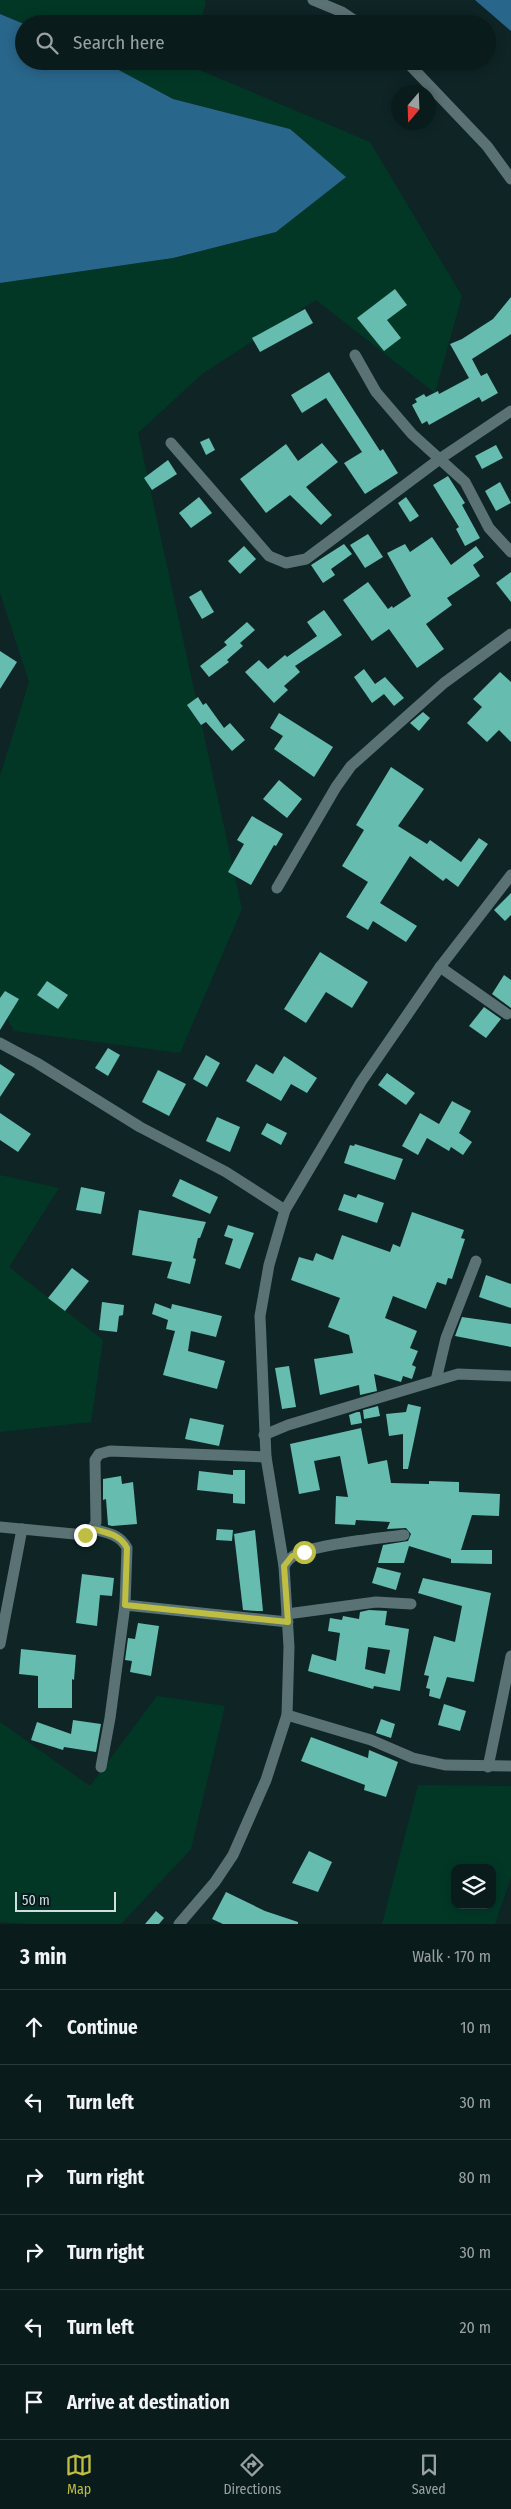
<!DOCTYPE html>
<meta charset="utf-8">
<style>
:root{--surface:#0a1b1c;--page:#182829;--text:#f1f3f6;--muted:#99a1a3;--line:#2a393b;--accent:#bebf42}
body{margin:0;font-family:"Fira Sans Condensed",sans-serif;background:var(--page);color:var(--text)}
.controls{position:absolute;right:15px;bottom:15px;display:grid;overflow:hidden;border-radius:10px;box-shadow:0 2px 12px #0003}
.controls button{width:45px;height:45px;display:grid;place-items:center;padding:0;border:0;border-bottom:1px solid var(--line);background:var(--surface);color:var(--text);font:25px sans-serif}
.compass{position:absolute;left:391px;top:85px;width:45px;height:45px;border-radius:50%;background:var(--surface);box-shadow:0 2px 12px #0003;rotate:199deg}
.scale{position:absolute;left:15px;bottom:12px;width:101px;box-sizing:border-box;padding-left:5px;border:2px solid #d1dedf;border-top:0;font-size:14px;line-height:18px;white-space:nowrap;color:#d1dedf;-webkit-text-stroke:4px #051a1c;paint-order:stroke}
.stop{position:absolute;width:15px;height:15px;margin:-11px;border:4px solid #bebf42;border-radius:50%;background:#fff}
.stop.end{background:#bebf42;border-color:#fff;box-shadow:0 1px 5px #0008}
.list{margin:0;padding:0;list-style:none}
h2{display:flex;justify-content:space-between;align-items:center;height:65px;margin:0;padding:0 20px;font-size:21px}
h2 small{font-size:16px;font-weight:400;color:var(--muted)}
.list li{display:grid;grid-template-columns:32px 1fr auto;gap:15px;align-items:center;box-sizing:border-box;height:75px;padding:0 20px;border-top:1px solid var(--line)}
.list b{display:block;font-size:19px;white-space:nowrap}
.list em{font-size:16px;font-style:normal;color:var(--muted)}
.icon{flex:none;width:28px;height:28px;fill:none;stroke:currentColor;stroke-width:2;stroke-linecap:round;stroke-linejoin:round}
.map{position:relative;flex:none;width:511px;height:1924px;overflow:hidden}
.search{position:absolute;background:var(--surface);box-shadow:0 2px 12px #0003;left:15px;right:15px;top:15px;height:55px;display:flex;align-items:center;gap:12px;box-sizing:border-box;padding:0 18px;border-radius:28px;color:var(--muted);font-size:19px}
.sheet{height:515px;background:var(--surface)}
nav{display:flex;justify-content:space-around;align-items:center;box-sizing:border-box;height:70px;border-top:1px solid var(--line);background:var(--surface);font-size:14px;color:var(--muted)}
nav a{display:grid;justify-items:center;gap:2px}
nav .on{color:var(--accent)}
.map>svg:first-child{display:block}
</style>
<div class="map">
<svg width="511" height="1924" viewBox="0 0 511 1924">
<rect width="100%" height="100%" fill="#0e2425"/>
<g fill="#023726" fill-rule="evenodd">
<polygon points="0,0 205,0 206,2 200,24 24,24 0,14"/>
<polygon points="102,61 190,61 190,66 370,142 462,296 435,393 316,300 202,374 138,433 242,909 180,1053 14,1031 0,1006 0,776 29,682 0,593 0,283 173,258 276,232 290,129 173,99"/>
<polygon points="0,1175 59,1188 9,1267 103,1340 91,1422 0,1432"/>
<polygon points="157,1696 225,1706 191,1849 121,1924 27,1924 0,1922 0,1722 90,1786"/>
<path d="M418,1785L511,1786V1878L495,1924H382ZM455,1868H492V1905H455Z"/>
</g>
<g fill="#29668b">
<polygon points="475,0 511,0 511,31"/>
<polygon points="0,14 24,24 24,61 102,61 173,99 290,129 346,177 276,232 173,258 0,283"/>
</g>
<g fill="#66bcaf" fill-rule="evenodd">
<polygon points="395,289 407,305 387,320 401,338 384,351 357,318"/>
<polygon points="511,297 511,334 472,359 481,376 487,373 498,393 482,402 479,397 429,425 427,421 422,424 412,405 417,402 415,399 424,394 426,397 438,391 439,394 469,378 450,344 462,339 493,319"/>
<polygon points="305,309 313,323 260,352 252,338"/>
<polygon points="329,372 380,451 383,449 398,473 365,494 344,463 362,452 326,398 302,413 291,395"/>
<polygon points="209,438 215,450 206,455 200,442"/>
<polygon points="322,443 338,462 306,487 332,515 321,525 290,495 266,513 240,479 286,444 298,461"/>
<polygon points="496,445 503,458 482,469 475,456"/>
<polygon points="168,460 177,474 152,490 144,478"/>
<polygon points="448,476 465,503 462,505 480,538 465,546 456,529 459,527 433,485"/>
<polygon points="500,482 511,503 496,511 485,491"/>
<polygon points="199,497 212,513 191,528 179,513"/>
<polygon points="406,497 419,516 410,522 398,503"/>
<polygon points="368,534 383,557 365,568 350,545"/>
<polygon points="432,537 451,565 476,546 484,557 473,565 480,576 447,598 452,605 426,624 444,649 417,668 389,629 372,641 343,600 368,582 388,609 392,606 393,608 411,596 387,553 405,544 410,552"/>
<polygon points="344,544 352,554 331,569 335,575 323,583 311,565"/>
<polygon points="244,546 256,559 240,574 228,561"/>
<polygon points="511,572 511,602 496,583"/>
<polygon points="201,590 214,612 202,619 189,597"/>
<polygon points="324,610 342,635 295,666 300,672 284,686 288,690 274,703 245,672 259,660 268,669 285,655 287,657 317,636 307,622"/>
<polygon points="247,622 255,630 240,643 243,646 227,660 229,662 209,677 200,666 227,645 224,642"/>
<polygon points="0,651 17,662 0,689"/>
<polygon points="364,669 375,684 385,677 404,698 394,706 384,694 372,703 354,677"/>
<polygon points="500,672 511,682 511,742 499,730 487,742 467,723 482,707 473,699"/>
<polygon points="198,697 203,705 206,703 224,728 230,723 245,740 232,751 206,722 201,725 187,705"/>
<polygon points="423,712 430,718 419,731 410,723"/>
<polygon points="279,713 333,747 314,777 274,749 283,736 270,728"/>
<polygon points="391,767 424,789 398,826 427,844 430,840 461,862 479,838 488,844 458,887 446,878 443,881 410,856 380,903 417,926 406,942 373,921 368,930 346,917 368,882 342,866 364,830 356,825"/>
<polygon points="279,780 302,799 287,818 263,799"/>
<polygon points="252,816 283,834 276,846 274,845 251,885 228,872 244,844 237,840"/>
<polygon points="511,893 511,915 505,921 494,910"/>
<polygon points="320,952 368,982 352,1008 326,992 306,1023 284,1009"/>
<polygon points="504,975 511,980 511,1008 492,994"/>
<polygon points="47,981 68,995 58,1009 37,995"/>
<polygon points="5,991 19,999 0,1030 0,998"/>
<polygon points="484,1007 501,1019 486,1038 469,1026"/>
<polygon points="108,1048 120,1055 108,1076 95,1068"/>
<polygon points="206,1055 220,1063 207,1087 193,1079"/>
<polygon points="284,1056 317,1078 307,1093 291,1084 281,1101 246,1081 256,1064 273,1074"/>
<polygon points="0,1064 15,1074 0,1097"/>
<polygon points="158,1070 186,1084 169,1116 142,1102"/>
<polygon points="387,1073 415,1093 406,1105 378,1085"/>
<polygon points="452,1101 471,1111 459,1133 472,1142 463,1155 451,1147 449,1151 427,1138 418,1155 402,1146 420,1113 439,1124"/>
<polygon points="0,1113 31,1134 18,1152 0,1140"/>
<polygon points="217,1117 240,1127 230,1152 206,1141"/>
<polygon points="267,1123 287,1133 281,1145 261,1134"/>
<polygon points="355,1144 403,1159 395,1180 344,1163 350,1145 354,1146"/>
<polygon points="180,1179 218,1197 210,1214 172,1196"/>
<polygon points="81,1187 105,1192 101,1214 76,1210"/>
<polygon points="344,1194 356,1198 358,1194 384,1203 377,1223 338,1210"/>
<polygon points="139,1210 206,1222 200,1238 198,1238 193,1258 196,1259 190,1284 167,1278 172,1262 132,1255"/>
<polygon points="412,1212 464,1230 461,1238 465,1239 452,1279 448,1278 446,1285 437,1282 426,1309 393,1296 385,1318 417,1331 410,1348 418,1351 412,1365 416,1367 412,1379 403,1376 401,1382 374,1374 377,1391 360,1395 359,1385 320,1395 314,1359 353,1353 349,1335 328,1327 340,1298 291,1280 299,1257 313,1261 316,1253 333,1260 342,1235 390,1252 393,1244 400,1247"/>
<polygon points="228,1225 254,1233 240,1269 225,1264 233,1239 224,1236"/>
<polygon points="72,1268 89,1281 65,1311 48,1298"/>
<polygon points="486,1275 511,1284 511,1308 479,1297"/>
<polygon points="102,1302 124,1305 123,1315 119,1316 117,1332 99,1330"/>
<polygon points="155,1303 171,1309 172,1304 222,1316 216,1337 191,1331 188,1351 225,1361 217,1389 163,1375 175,1331 166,1329 168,1320 152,1314"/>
<polygon points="462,1317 511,1324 511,1347 455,1336"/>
<polygon points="289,1366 296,1407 282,1409 275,1368"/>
<polygon points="408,1404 421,1407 408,1469 403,1469 403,1434 389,1436 386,1414 406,1412"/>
<polygon points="378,1406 380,1416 364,1419 363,1410"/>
<polygon points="357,1412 360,1412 362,1423 351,1425 349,1415"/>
<polygon points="190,1418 224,1425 219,1446 185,1439"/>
<polygon points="361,1428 368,1464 387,1460 391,1483 429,1484 429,1481 459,1482 459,1492 500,1494 499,1516 472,1515 461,1550 492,1550 492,1564 451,1563 451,1559 409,1546 404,1563 378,1563 383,1545 408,1541 411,1534 406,1528 387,1529 390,1522 356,1520 355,1525 335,1524 336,1496 348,1497 340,1456 314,1461 320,1490 299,1494 290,1444"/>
<polygon points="233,1470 245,1470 245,1504 233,1503 233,1494 197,1490 199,1471 233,1475"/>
<polygon points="121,1476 122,1484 133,1482 137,1524 112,1526 108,1525 106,1499 103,1500 103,1479"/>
<polygon points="217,1529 233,1530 232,1541 216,1540"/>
<polygon points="255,1530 263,1611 257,1611 243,1610 234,1534"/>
<polygon points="377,1567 401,1573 396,1590 372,1583"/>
<polygon points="82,1574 114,1578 112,1596 100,1595 97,1626 76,1623"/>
<polygon points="423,1578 491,1593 474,1682 447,1677 440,1699 429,1696 430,1689 426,1688 429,1676 424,1675 434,1636 455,1642 462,1606 418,1593"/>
<path d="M369,1610L387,1611L385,1625L409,1629L400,1691L374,1686L373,1689L308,1671L312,1654L336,1661L340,1633L328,1631L330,1618L342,1620L343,1616L359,1619L360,1612ZM368,1647L390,1650L385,1674L365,1669Z"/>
<polygon points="138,1623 159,1626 151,1676 130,1672 132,1661 125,1660 128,1638 135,1639"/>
<polygon points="21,1649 76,1655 74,1680 72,1679 72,1708 38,1708 38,1676 19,1674"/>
<polygon points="444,1704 466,1711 460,1731 438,1725"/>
<polygon points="381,1719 395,1724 391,1738 376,1733"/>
<polygon points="73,1720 101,1724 96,1752 64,1747 63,1750 31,1740 37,1722 71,1734"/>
<polygon points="311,1737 368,1758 369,1750 398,1762 386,1797 364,1790 365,1785 301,1761"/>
<polygon points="309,1851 332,1862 318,1892 292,1883"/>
<polygon points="226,1892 265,1911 298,1922 298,1924 223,1924 212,1919"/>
<polygon points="156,1911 164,1918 159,1924 145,1924"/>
</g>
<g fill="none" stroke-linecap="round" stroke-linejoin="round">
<g stroke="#5b7274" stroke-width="11">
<polyline points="313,0 342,12 360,24"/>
<polyline points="406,61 487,146 511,179"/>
<polyline points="355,355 376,392 412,434 465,482 489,528 511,552"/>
<polyline points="171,443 269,556 286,563 306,559 441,458 511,411"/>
<polyline points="277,888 336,787 351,766 444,683 511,634"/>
<polyline points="440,967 507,1014"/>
<polyline points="0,1043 37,1063 140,1127 226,1172 285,1210"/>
<polyline points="436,1380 446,1338 476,1261"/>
<polyline points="264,1435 288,1425 458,1374 511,1376"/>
<polyline points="0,1527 85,1535 93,1529 96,1522 95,1460 99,1454 110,1451 266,1457"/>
<path d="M93,1529C107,1533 120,1534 127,1548L125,1605L288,1622"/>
<path d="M284,1566C286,1563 289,1559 292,1557C307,1545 382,1538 404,1535"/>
<polyline points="287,1614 376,1602 411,1604"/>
<polyline points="0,1644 22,1529"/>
<polyline points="287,1715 371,1740 413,1758 445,1765 511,1766"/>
<polyline points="101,1767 110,1718 125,1605"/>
<polyline points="488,1767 511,1656"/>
<polyline points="179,1924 215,1882 233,1855 266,1780 287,1715 289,1647 284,1566 266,1457 260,1316 269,1265 285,1210 361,1082 440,967 511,875"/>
</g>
</g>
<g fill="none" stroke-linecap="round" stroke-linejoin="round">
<path stroke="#bebf42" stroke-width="6" d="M85,1535L93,1529C107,1533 120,1534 127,1548L125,1605L288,1622L284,1566L292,1556L304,1552"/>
</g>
</svg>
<div class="controls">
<button><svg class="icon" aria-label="layers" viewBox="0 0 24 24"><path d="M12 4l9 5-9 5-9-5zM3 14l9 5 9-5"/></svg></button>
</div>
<svg class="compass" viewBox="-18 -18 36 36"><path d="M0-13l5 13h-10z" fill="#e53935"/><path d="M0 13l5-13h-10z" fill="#99a1a3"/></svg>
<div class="scale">50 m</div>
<div class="stop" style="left:304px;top:1552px"></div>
<div class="stop end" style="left:85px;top:1535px"></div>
<div class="search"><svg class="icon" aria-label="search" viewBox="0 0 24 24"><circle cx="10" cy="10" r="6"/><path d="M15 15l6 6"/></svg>Search here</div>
</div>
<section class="sheet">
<h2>3 min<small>Walk · 170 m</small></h2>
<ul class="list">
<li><svg class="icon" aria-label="ahead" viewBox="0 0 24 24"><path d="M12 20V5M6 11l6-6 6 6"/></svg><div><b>Continue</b></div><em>10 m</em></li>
<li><svg class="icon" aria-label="left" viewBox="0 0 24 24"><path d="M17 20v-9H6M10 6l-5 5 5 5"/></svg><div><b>Turn left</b></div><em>30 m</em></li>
<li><svg class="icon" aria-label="right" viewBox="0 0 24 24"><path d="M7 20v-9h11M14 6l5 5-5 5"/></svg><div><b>Turn right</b></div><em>80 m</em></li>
<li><svg class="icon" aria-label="right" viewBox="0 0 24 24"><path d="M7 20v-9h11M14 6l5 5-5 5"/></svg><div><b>Turn right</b></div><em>30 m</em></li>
<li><svg class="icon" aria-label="left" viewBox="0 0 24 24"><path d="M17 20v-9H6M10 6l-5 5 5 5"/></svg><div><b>Turn left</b></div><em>20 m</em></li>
<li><svg class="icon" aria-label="arrive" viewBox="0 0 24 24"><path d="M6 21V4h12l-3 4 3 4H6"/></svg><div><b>Arrive at destination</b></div></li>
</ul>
</section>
<nav>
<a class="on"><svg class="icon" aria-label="map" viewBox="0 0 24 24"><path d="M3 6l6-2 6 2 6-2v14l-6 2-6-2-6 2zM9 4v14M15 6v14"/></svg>Map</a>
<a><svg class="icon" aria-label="directions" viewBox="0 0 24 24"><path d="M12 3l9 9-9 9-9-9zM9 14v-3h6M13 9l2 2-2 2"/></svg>Directions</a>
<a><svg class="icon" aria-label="saved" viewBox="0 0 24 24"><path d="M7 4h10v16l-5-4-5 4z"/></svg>Saved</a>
</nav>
